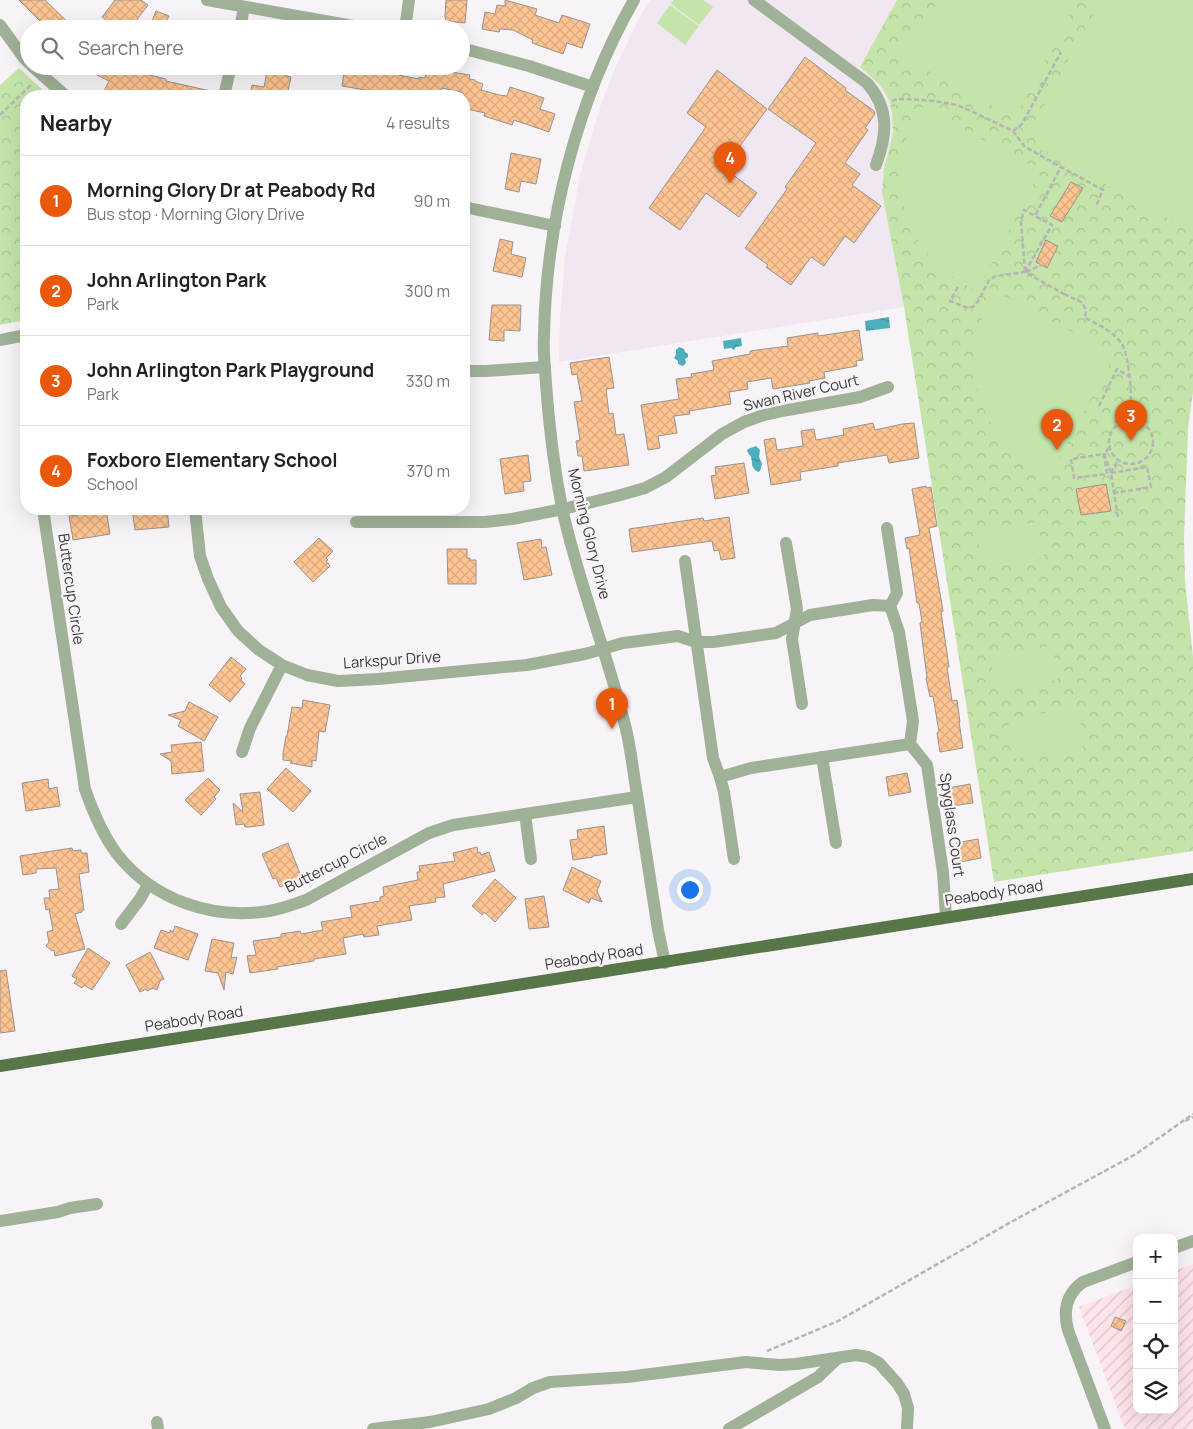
<!DOCTYPE html>
<meta charset="utf-8">
<style>
:root{--surface:#fff;--page:#f6f6f6;--text:#222;--muted:#767676;--line:#e0e0e0;--accent:#ea580c}
body{margin:0;font-family:Manrope,sans-serif;background:var(--page);color:var(--text)}
.controls{position:absolute;right:15px;bottom:15px;display:grid;overflow:hidden;border-radius:10px;box-shadow:0 5px 20px #0002}
.controls button{width:45px;height:45px;display:grid;place-items:center;padding:0;border:0;border-bottom:1px solid var(--line);background:var(--surface);color:var(--text);font:25px sans-serif}
.you{position:absolute;left:689px;top:889px;width:18px;height:18px;margin:-12px;border:4px solid #fff;border-radius:50%;background:#1a73e8;box-shadow:0 0 0 8px #1a73e833}
.badge{display:grid;place-items:center;width:32px;height:32px;border-radius:50%;background:var(--accent);color:#fff;font-size:16px;font-weight:700}
.pin{position:absolute;translate:-50% -41px;filter:drop-shadow(0 1px 2px #0008)}
.pin::after{content:'';position:absolute;top:26px;width:18px;height:15px;background:inherit;clip-path:polygon(0 0,100% 0,50% 100%)}
.list{margin:0;padding:0;list-style:none}
h2{display:flex;justify-content:space-between;align-items:center;height:65px;margin:0;padding:0 20px;font-size:21px}
h2 small{font-size:16px;font-weight:400;color:var(--muted)}
.list li{display:grid;grid-template-columns:32px 1fr auto;gap:15px;align-items:center;box-sizing:border-box;height:90px;padding:0 20px;border-top:1px solid var(--line)}
.list b{display:block;font-size:19px;white-space:nowrap}
.list p{margin:0;font-size:16px;white-space:nowrap;color:var(--muted)}
.list em{font-size:16px;font-style:normal;color:var(--muted)}
.icon{flex:none;width:28px;height:28px;fill:none;stroke:currentColor;stroke-width:2;stroke-linecap:round;stroke-linejoin:round}
.map{position:relative;flex:none;width:1193px;height:1429px;overflow:hidden}
.search{position:absolute;background:var(--surface);box-shadow:0 5px 20px #0002;left:20px;top:20px;width:450px;height:55px;display:flex;align-items:center;gap:12px;box-sizing:border-box;padding:0 18px;border-radius:28px;color:var(--muted);font-size:19px}
.panel{position:absolute;background:var(--surface);box-shadow:0 5px 20px #0002;left:20px;top:90px;width:450px;height:425px;border-radius:20px}
.map>svg:first-child{display:block}
</style>
<div class="map">
<svg width="1193" height="1429" viewBox="0 0 1193 1429">
<defs>
<pattern id="industrial-furrows" width="10" height="10" patternUnits="userSpaceOnUse" patternTransform="scale(1.25)"><rect width="10" height="10" fill="#fee3e8"/><path d="M-1 1l2-2M0 10L10 0M9 11l2-2" fill="none" stroke="#dbc4c8"/></pattern>
<pattern id="park-crowns" width="20" height="18" patternUnits="userSpaceOnUse" patternTransform="scale(1.25)"><rect width="20" height="18" fill="#c4e4aa"/><path d="M2 6a3 3 0 1 1 6 0M12 15a3 3 0 1 1 6 0" fill="none" stroke="#a9c493"/></pattern>
<pattern id="water-ripples" width="26" height="14" patternUnits="userSpaceOnUse" patternTransform="scale(1.25)"><rect width="26" height="14" fill="#4daebe"/><path d="M2 4q2-2 4 0t4 0M15 11q2-2 4 0t4 0" fill="none" stroke="#418f9c"/></pattern>
<pattern id="building-cross-hatch" width="8" height="8" patternUnits="userSpaceOnUse" patternTransform="scale(1.25)"><rect width="8" height="8" fill="#fec492"/><path d="M0 0l8 8M0 8l8-8" fill="none" stroke="#dba97f"/></pattern>
</defs>
<rect width="100%" height="100%" fill="#f7f3f7"/>
<polygon fill="#f0e7f1" points="650,0 897,0 860,67 881,86 890,102 892,114 893,134 884,168 882,192 904,307 559,362 560,318 565,258 580,175 600,107 617,64 639,18"/>
<polygon fill="url(#industrial-furrows)" points="1193,1264 1193,1429 1125,1429 1079,1307 1137,1285 1137,1410 1174,1410 1174,1271"/>
<g fill="url(#park-crowns)">
<polygon points="897,0 1193,0 1193,392 1188,429 1184,538 1185,581 1193,657 1193,851 994,882 904,307 882,192 884,168 893,134 892,114 890,102 881,86 860,67"/>
<polygon points="19,68 49,96 26,96 26,320 0,325 0,85"/>
</g>
<g fill="#c4e4aa">
<polygon points="674,0 703,0 713,7 699,25 671,4"/>
<path d="M944,0H1074L1076,2L1019,110L1007,114L899,55C910,34 922,13 944,0Z"/>
<polygon points="1101,0 1190,0 1193,3 1193,232 1037,147 1032,129"/>
<polygon points="670,5 699,26 685,45 657,23"/>
<path d="M921,107L1032,166L1036,179L977,291C965,284 952,278 941,268C905,236 891,184 906,138C910,127 916,118 921,107Z"/>
<path d="M996,292L1106,350L1110,363L1051,474C1037,467 1024,459 1012,449C977,418 965,362 982,319C985,309 991,301 996,292Z"/>
<polygon points="1037,522 1044,557 982,565 976,530"/>
<polygon points="1053,646 1058,680 996,690 990,655"/>
<polygon points="1079,707 1083,749 1014,759 1008,719"/>
</g>
<g fill="url(#water-ripples)">
<polygon points="889,317 890,328 866,331 865,321"/>
<polygon points="741,338 742,346 736,347 734,350 731,348 724,349 723,341"/>
<polygon points="679,347 684,349 685,352 688,354 688,357 685,359 686,363 683,366 678,364 678,361 674,358 676,354 676,350"/>
<path d="M756,446L760,450L759,457L762,464L760,471L758,472C750,467 753,464 751,457C750,455 748,453 747,451L748,449Z"/>
</g>
<g fill="url(#building-cross-hatch)" stroke="#989490">
<polygon points="19,0 45,0 75,29 48,29"/>
<polygon points="115,0 141,0 148,5 130,29 119,29 102,17"/>
<polygon points="446,0 467,0 465,23 446,21 445,17"/>
<polygon points="505,0 537,9 535,15 559,23 562,15 590,24 582,48 567,43 563,54 532,43 533,40 513,30 500,29 499,32 482,29 485,12 495,14 497,5 505,6"/>
<polygon points="156,11 169,16 167,20 187,25 186,29 149,29"/>
<polygon points="805,57 846,88 845,90 874,111 875,114 865,128 868,130 845,163 860,174 852,185 881,206 854,243 845,236 824,266 811,257 791,285 766,267 768,265 745,248 787,189 785,187 816,143 768,109"/>
<polygon points="99,66 123,66 133,71 166,79 166,81 215,92 215,96 132,96 118,93 117,96 114,96 104,91 109,81 95,74"/>
<polygon points="268,66 288,66 286,76 291,77 287,96 250,96 252,85 264,87"/>
<polygon points="345,66 360,68 360,66 399,66 398,75 419,79 419,77 425,78 427,68 470,75 469,79 475,80 475,81 483,84 481,90 499,95 507,96 510,87 544,98 540,109 555,114 549,132 514,120 512,125 484,116 485,113 467,109 468,103 464,102 464,96 460,96 461,92 442,88 440,96 399,96 342,86"/>
<polygon points="717,70 767,109 724,168 757,193 739,217 706,193 680,230 649,208 706,127 687,113"/>
<polygon points="511,153 541,159 536,184 521,181 519,192 505,189"/>
<polygon points="1071,182 1083,188 1062,222 1050,216"/>
<polygon points="500,239 513,242 511,254 526,258 522,277 493,271"/>
<polygon points="1046,240 1058,246 1047,268 1036,262"/>
<polygon points="492,305 521,305 520,331 504,330 504,341 489,340"/>
<polygon points="859,330 863,360 856,361 857,366 824,372 825,378 809,381 810,383 773,389 771,378 747,382 748,389 729,392 731,404 689,411 690,414 674,416 677,433 658,436 660,448 648,450 641,405 679,399 676,379 692,377 691,374 714,370 712,361 750,354 750,351 788,346 787,338 818,333 818,336"/>
<polygon points="609,357 614,388 606,389 609,414 613,413 616,435 624,434 629,465 584,471 582,456 578,456 576,441 580,440 574,402 582,401 577,374 572,375 570,363"/>
<polygon points="873,423 875,430 902,424 914,423 919,458 889,463 887,455 838,463 838,466 800,472 801,480 771,485 764,440 775,438 777,450 803,446 801,431 814,429 816,440 844,435 843,429"/>
<polygon points="528,455 531,481 523,482 524,491 505,494 500,459"/>
<polygon points="744,463 749,493 715,499 711,476 716,475 715,467"/>
<polygon points="1106,484 1111,511 1081,515 1076,489"/>
<polygon points="926,486 926,488 931,487 937,526 929,528 943,611 941,612 949,667 947,667 952,701 957,700 960,722 959,722 963,748 940,752 937,733 939,732 933,696 930,697 926,678 927,678 920,623 922,622 919,603 917,603 909,548 907,549 905,538 920,535 912,489"/>
<polygon points="88,509 106,509 110,534 73,540 69,516 79,515 78,510"/>
<polygon points="132,509 167,509 169,527 135,530"/>
<polygon points="729,517 735,558 721,560 719,550 714,551 712,541 632,552 629,529 703,518 704,521"/>
<polygon points="319,538 333,551 326,558 328,560 326,561 330,566 313,582 294,562"/>
<polygon points="541,539 542,548 546,547 552,575 524,580 517,543"/>
<polygon points="447,549 467,549 467,558 470,558 470,560 476,560 476,584 448,584"/>
<polygon points="231,657 246,669 240,676 242,678 241,680 245,684 230,702 209,685"/>
<polygon points="303,700 330,705 325,732 319,731 316,761 312,760 312,767 290,763 292,761 283,760 283,754 286,736 287,736 292,707 302,708"/>
<polygon points="189,702 218,717 204,741 178,726 181,720 168,715 185,711"/>
<polygon points="201,742 204,771 172,774 171,761 160,754 172,752 171,745"/>
<polygon points="286,768 311,791 293,812 267,789"/>
<polygon points="907,773 911,792 889,796 886,777"/>
<polygon points="208,778 220,790 214,797 216,799 201,815 185,800"/>
<polygon points="48,779 49,789 57,787 60,806 26,811 22,783"/>
<polygon points="970,784 973,803 951,806 948,788"/>
<polygon points="260,792 264,825 249,827 245,827 244,824 236,825 233,803 243,812 240,794"/>
<polygon points="604,826 607,854 593,856 593,857 573,860 570,840 578,839 577,830"/>
<polygon points="978,839 981,858 960,862 956,843"/>
<polygon points="288,843 302,879 280,887 276,878 273,879 262,854"/>
<polygon points="477,847 478,853 480,852 481,855 489,852 495,871 443,884 445,897 435,898 436,902 409,906 412,920 377,926 379,935 364,937 363,934 343,938 346,954 314,959 314,961 277,967 278,969 250,973 247,956 256,955 253,941 281,937 281,934 300,931 301,934 323,930 321,922 352,917 350,906 380,901 380,897 384,896 383,887 418,880 417,872 420,872 419,866 455,861 453,853"/>
<polygon points="72,848 73,851 81,850 81,853 87,853 89,872 79,874 84,910 82,910 82,912 75,914 85,949 55,956 54,950 52,951 46,946 49,942 47,932 53,930 49,909 46,910 44,898 50,898 49,890 59,889 56,868 36,869 36,873 23,875 20,856"/>
<polygon points="572,867 601,881 597,891 602,902 591,898 589,903 563,890"/>
<polygon points="495,879 516,898 495,922 484,912 482,915 472,906"/>
<polygon points="544,896 549,927 529,929 525,899"/>
<polygon points="175,926 198,934 188,960 154,948 161,930 170,933 170,930 173,932"/>
<polygon points="212,939 234,943 231,958 237,957 233,974 226,972 224,990 218,973 205,971"/>
<polygon points="88,948 110,963 92,990 84,985 82,988 74,983 77,979 72,976"/>
<polygon points="150,952 164,979 160,981 157,990 153,988 147,991 146,989 140,992 126,965"/>
<polygon points="6,970 15,1031 0,1033 0,971"/>
<polygon points="1115,1317 1126,1321 1121,1331 1111,1326"/>
</g>
<g fill="none" stroke-linecap="round" stroke-linejoin="round">
<g stroke="#b7b4b7" stroke-width="2.5" stroke-dasharray="5 2.5" stroke-linecap="butt">
<polyline points="892,101 897,99 906,99 934,101 957,105 971,111 1013,131 1025,147 1103,190 1096,206"/>
<polyline points="0,115 32,84"/>
<polyline points="1013,131 1022,124 1061,52"/>
<polyline points="1025,271 1021,222 1024,210 1035,216"/>
<polyline points="1025,272 1052,225 1035,216 1061,167"/>
<polyline points="1026,272 1041,265"/>
<polyline points="958,287 950,301 965,307 973,307 979,300 989,280 996,276 1025,272 1064,294 1065,290"/>
<path d="M1064,294L1083,303L1086,311L1085,318C1098,324 1116,333 1123,346C1129,359 1135,407 1127,419"/>
<polyline points="1099,406 1117,369 1130,377"/>
<circle cx="1131" cy="442" r="22"/>
<polyline points="1109,448 1104,454 1111,473 1118,518"/>
<polygon points="1104,454 1107,474 1074,478 1071,459"/>
<polyline points="1111,473 1147,467 1151,487 1114,493"/>
<polyline points="1111,473 1118,460"/>
<polyline points="1185,1121 1193,1117"/>
<polyline points="767,1351 838,1321 1011,1222 1136,1154 1193,1114"/>
</g>
<g stroke="#9fb196" stroke-width="12">
<polyline points="207,0 370,29"/>
<path d="M634,0C577,100 546,221 544,336C543,352 545,368 546,384C549,426 554,467 562,508C578,582 607,652 625,725C630,744 632,763 635,782C643,831 650,880 658,930L665,963"/>
<path d="M754,0L867,83C890,109 887,135 876,165"/>
<polyline points="0,25 24,58 29,63"/>
<polyline points="240,29 244,7"/>
<polyline points="405,29 409,0"/>
<polyline points="461,48 529,66 593,87"/>
<polyline points="32,66 66,96"/>
<polyline points="224,96 231,66"/>
<polyline points="464,207 555,226"/>
<polyline points="0,340 26,335"/>
<polyline points="464,371 486,371 545,367"/>
<path d="M43,509L85,789C93,812 102,834 117,854C153,900 212,920 269,911C282,909 294,904 306,900L429,833L453,825L637,797"/>
<polyline points="195,509 200,556 208,579 221,607 238,631 259,650 282,665 307,675 338,681 378,679 527,665 585,654 623,643 678,636 696,642 713,642 776,633 810,615 873,605 890,606"/>
<polyline points="356,522 485,522 512,519 563,509 617,496 645,488 666,477 722,434 744,422 764,415 788,410 860,397 888,387"/>
<polyline points="887,528 897,593 890,606 899,632 913,721 910,744"/>
<polyline points="786,543 797,609 792,639 802,704"/>
<polyline points="685,561 713,758 720,777 724,792 734,859"/>
<polyline points="910,744 927,765 943,872 946,917"/>
<polyline points="242,752 250,728 282,665"/>
<polyline points="822,757 836,843"/>
<polyline points="720,777 751,768 910,744"/>
<polyline points="525,814 531,859"/>
<polyline points="121,924 140,899 148,885"/>
<polyline points="0,1221 58,1212 70,1208 97,1204"/>
<polyline points="1174,1248 1193,1241"/>
<polyline points="157,1422 158,1429"/>
<polyline points="373,1429 430,1422 489,1409 516,1398 533,1388 550,1382 627,1377 746,1362 779,1365 796,1364 856,1355 868,1357 879,1363 897,1383 904,1394 908,1408 907,1429"/>
<polyline points="729,1429 818,1377 838,1358"/>
<path d="M1105,1429L1068,1330C1063,1311 1066,1294 1083,1282L1137,1262"/>
</g>
<polyline stroke="#587748" stroke-width="12" points="0,1066 1193,879"/>
</g>
<g text-anchor="middle" stroke-width="4.5" stroke-linejoin="round" paint-order="stroke">
<g font-size="15" fill="#3d3b3d" stroke="#f7f3f7">
<text transform="translate(801 393) rotate(-13)" y="5">Swan River Court</text>
<text transform="translate(589 534) rotate(76)" y="5">Morning Glory Drive</text>
<text transform="translate(71 589) rotate(82)" y="5">Buttercup Circle</text>
<text transform="translate(392 660) rotate(-4)" y="5">Larkspur Drive</text>
<text transform="translate(952 825) rotate(82)" y="5">Spyglass Court</text>
<text transform="translate(336 863) rotate(-27)" y="5">Buttercup Circle</text>
<text transform="translate(994 893) rotate(-9)" y="5">Peabody Road</text>
<text transform="translate(594 957) rotate(-9)" y="5">Peabody Road</text>
<text transform="translate(194 1019) rotate(-9)" y="5">Peabody Road</text>
</g>
</g>
</svg>
<div class="controls">
<button>+</button>
<button>−</button>
<button><svg class="icon" aria-label="locate" viewBox="0 0 24 24"><circle cx="12" cy="12" r="6"/><path d="M12 2v4M12 18v4M2 12h4M18 12h4"/></svg></button>
<button><svg class="icon" aria-label="layers" viewBox="0 0 24 24"><path d="M12 4l9 5-9 5-9-5zM3 14l9 5 9-5"/></svg></button>
</div>
<div class="you"></div>
<div class="pin badge" style="left:612px;top:729px">1</div>
<div class="pin badge" style="left:1057px;top:450px">2</div>
<div class="pin badge" style="left:1131px;top:441px">3</div>
<div class="pin badge" style="left:730px;top:183px">4</div>
<div class="search"><svg class="icon" aria-label="search" viewBox="0 0 24 24"><circle cx="10" cy="10" r="6"/><path d="M15 15l6 6"/></svg>Search here</div>
<section class="panel">
<h2>Nearby<small>4 results</small></h2>
<ul class="list">
<li><span class="badge">1</span><div><b>Morning Glory Dr at Peabody Rd</b><p>Bus stop · Morning Glory Drive</p></div><em>90 m</em></li>
<li><span class="badge">2</span><div><b>John Arlington Park</b><p>Park</p></div><em>300 m</em></li>
<li><span class="badge">3</span><div><b>John Arlington Park Playground</b><p>Park</p></div><em>330 m</em></li>
<li><span class="badge">4</span><div><b>Foxboro Elementary School</b><p>School</p></div><em>370 m</em></li>
</ul>
</section>
</div>
